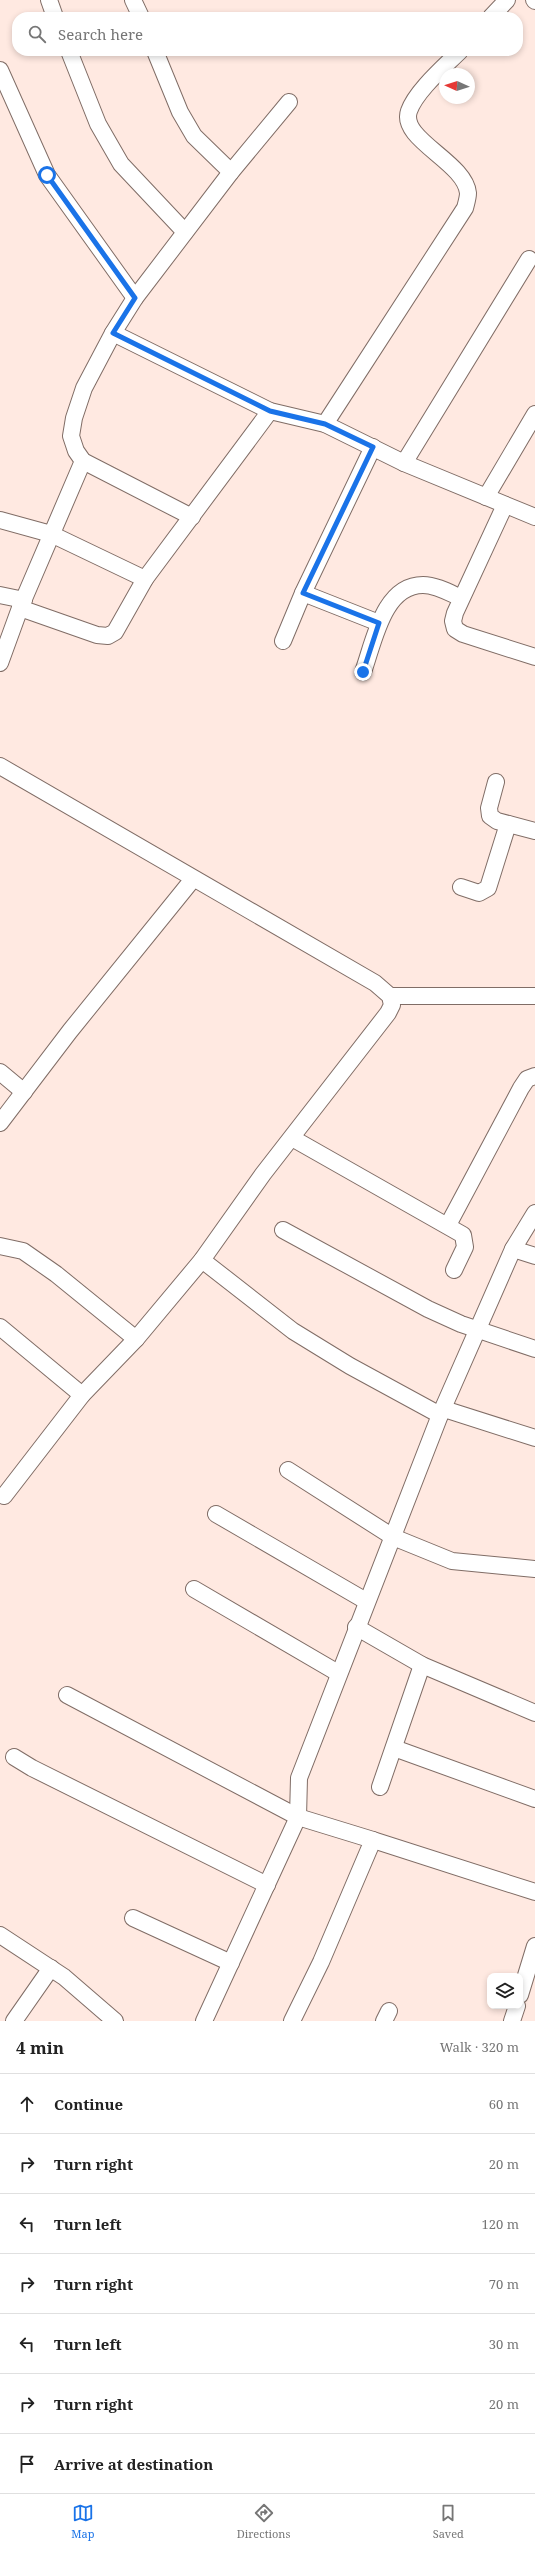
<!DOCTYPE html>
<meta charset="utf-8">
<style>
:root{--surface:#fff;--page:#f2f2f2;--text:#222;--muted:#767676;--line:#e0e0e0;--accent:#1a73e8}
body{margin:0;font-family:"Noto Serif",serif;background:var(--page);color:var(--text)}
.controls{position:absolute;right:12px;bottom:12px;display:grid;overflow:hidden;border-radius:8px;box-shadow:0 2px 6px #0003}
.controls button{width:36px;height:36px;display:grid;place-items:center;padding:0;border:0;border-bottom:1px solid var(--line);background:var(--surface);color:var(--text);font:20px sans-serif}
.compass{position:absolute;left:439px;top:68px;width:36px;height:36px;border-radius:50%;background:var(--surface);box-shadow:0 2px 6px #0003;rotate:273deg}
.stop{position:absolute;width:12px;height:12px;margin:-9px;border:3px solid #1a73e8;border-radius:50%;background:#fff}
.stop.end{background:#1a73e8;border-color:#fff;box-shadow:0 1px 4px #0008}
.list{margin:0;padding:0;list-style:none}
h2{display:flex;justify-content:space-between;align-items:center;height:52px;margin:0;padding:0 16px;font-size:17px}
h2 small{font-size:13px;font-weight:400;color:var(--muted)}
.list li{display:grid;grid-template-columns:26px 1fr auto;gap:12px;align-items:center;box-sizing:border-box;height:60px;padding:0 16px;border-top:1px solid var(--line)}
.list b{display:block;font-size:15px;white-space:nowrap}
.list em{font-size:13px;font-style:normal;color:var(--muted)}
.icon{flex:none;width:22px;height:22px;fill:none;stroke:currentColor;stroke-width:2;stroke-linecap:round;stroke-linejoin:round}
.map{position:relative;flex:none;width:535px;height:2021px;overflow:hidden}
.search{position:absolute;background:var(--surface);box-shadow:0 2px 6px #0003;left:12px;right:12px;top:12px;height:44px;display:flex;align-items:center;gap:10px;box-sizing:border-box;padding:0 14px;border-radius:16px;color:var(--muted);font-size:15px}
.sheet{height:472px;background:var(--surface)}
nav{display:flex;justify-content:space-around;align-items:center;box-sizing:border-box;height:56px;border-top:1px solid var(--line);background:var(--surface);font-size:11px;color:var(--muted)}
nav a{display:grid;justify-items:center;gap:2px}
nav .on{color:var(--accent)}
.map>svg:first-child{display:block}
</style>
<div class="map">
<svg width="535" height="2021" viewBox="0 0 535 2021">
<rect width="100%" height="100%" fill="#ffe9e1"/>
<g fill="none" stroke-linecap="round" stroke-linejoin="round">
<g stroke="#806d66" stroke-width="18">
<g id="minor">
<polyline points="49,0 55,17"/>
<polyline points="133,0 141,17"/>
<polyline points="534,0 535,1"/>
<polyline points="491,17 507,0"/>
<polyline points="69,51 98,124 121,164 185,232"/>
<polyline points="155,51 180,112 194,136 231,172"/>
<polyline points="0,70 47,175 135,298"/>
<polyline points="113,333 270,411 325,424 404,463 535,517"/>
<path d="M325,424L465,208C466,204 468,198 468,193C465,162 399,139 409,111C416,91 444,67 460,51"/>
<polyline points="404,463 529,259"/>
<polyline points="486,497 535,414"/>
<polyline points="505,505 455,613 453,621 455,629 463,634 535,657"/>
<polyline points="192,517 83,461 76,451 71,436 74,418 84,388 113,333 135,298 231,172 289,102"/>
<polyline points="0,520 51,534 145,579"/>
<polyline points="303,593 379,623"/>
<polyline points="0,595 24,600"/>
<polyline points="20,608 97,635 108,636 115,632 145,579 270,411"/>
<polyline points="283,641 303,593 373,447"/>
<polyline points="0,663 20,608 83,461"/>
<path d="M363,672C374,642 383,585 423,585C436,585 450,593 461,598"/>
<polyline points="0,766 375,983 390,996 392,1005 388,1013 263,1174 202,1260 136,1339 82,1395 4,1496"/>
<polyline points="496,782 489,808 490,816 497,821 535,831"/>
<polyline points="461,887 479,893 488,888 508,824"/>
<polyline points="390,996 535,996"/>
<polyline points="0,1072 24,1092"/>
<polyline points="0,1123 70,1031 193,879"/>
<polyline points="292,1138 463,1235 465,1247 454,1270"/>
<polyline points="448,1225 521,1088 527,1079 535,1076"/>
<polyline points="283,1230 428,1309 461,1324 535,1349"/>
<polyline points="0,1246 23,1251 56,1274 136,1339"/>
<polyline points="513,1249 535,1256"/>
<polyline points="202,1260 293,1331 350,1366 440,1415"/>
<polyline points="0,1327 82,1395"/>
<polyline points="444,1409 535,1438"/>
<polyline points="288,1470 393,1537 452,1561 535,1569"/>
<polyline points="216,1514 366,1601"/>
<polyline points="194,1589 338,1673"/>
<polyline points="356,1627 422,1665 535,1713"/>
<polyline points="67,1695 298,1817 373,1840 321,1962 292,2021"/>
<polyline points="394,1748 535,1799"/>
<polyline points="14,1757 32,1768 267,1885"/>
<polyline points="380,1787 422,1665"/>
<polyline points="373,1840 535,1892"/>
<polyline points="133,1918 231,1963"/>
<polyline points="0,1935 64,1977 115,2021"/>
<polyline points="520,1995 535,1946"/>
<polyline points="14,2021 51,1968"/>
<polyline points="204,2021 298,1817 299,1778 440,1415 513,1249 535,1213"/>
<polyline points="384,2021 389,2011"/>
<polyline points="512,2021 517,2006"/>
</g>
</g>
<use href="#minor" stroke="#fff" stroke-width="16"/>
</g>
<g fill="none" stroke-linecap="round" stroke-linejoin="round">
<polyline stroke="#1a73e8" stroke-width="5" points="47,175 135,298 113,333 270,411 325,424 373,447 303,593 379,623 363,672"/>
</g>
</svg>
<div class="controls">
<button><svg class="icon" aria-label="layers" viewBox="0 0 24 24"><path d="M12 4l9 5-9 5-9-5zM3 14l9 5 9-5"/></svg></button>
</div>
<svg class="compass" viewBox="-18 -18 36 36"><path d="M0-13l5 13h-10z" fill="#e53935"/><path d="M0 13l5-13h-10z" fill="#767676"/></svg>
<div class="stop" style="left:47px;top:175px"></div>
<div class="stop end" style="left:363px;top:672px"></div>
<div class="search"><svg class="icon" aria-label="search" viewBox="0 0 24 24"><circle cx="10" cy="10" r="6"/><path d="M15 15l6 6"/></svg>Search here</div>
</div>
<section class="sheet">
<h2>4 min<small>Walk · 320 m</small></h2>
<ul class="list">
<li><svg class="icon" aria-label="ahead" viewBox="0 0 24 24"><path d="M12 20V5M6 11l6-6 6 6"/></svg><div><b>Continue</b></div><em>60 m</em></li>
<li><svg class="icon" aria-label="right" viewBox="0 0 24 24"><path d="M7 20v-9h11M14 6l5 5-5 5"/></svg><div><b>Turn right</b></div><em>20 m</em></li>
<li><svg class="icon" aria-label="left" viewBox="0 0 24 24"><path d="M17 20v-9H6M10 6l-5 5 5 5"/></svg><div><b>Turn left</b></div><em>120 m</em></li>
<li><svg class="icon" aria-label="right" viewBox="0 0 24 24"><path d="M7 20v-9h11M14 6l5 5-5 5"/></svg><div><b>Turn right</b></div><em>70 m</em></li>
<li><svg class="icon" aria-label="left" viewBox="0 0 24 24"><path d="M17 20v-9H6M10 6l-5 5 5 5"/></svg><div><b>Turn left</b></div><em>30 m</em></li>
<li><svg class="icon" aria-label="right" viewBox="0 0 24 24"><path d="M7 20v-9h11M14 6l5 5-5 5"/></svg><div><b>Turn right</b></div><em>20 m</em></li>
<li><svg class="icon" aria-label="arrive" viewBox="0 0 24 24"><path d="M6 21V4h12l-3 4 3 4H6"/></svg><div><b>Arrive at destination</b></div></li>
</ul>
</section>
<nav>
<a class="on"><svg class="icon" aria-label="map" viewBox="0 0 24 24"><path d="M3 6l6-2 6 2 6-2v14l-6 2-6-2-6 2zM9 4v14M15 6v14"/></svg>Map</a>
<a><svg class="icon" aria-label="directions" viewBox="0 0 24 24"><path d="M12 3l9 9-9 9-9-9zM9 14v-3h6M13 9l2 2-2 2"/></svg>Directions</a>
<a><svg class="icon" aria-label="saved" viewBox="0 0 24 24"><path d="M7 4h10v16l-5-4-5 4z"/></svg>Saved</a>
</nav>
